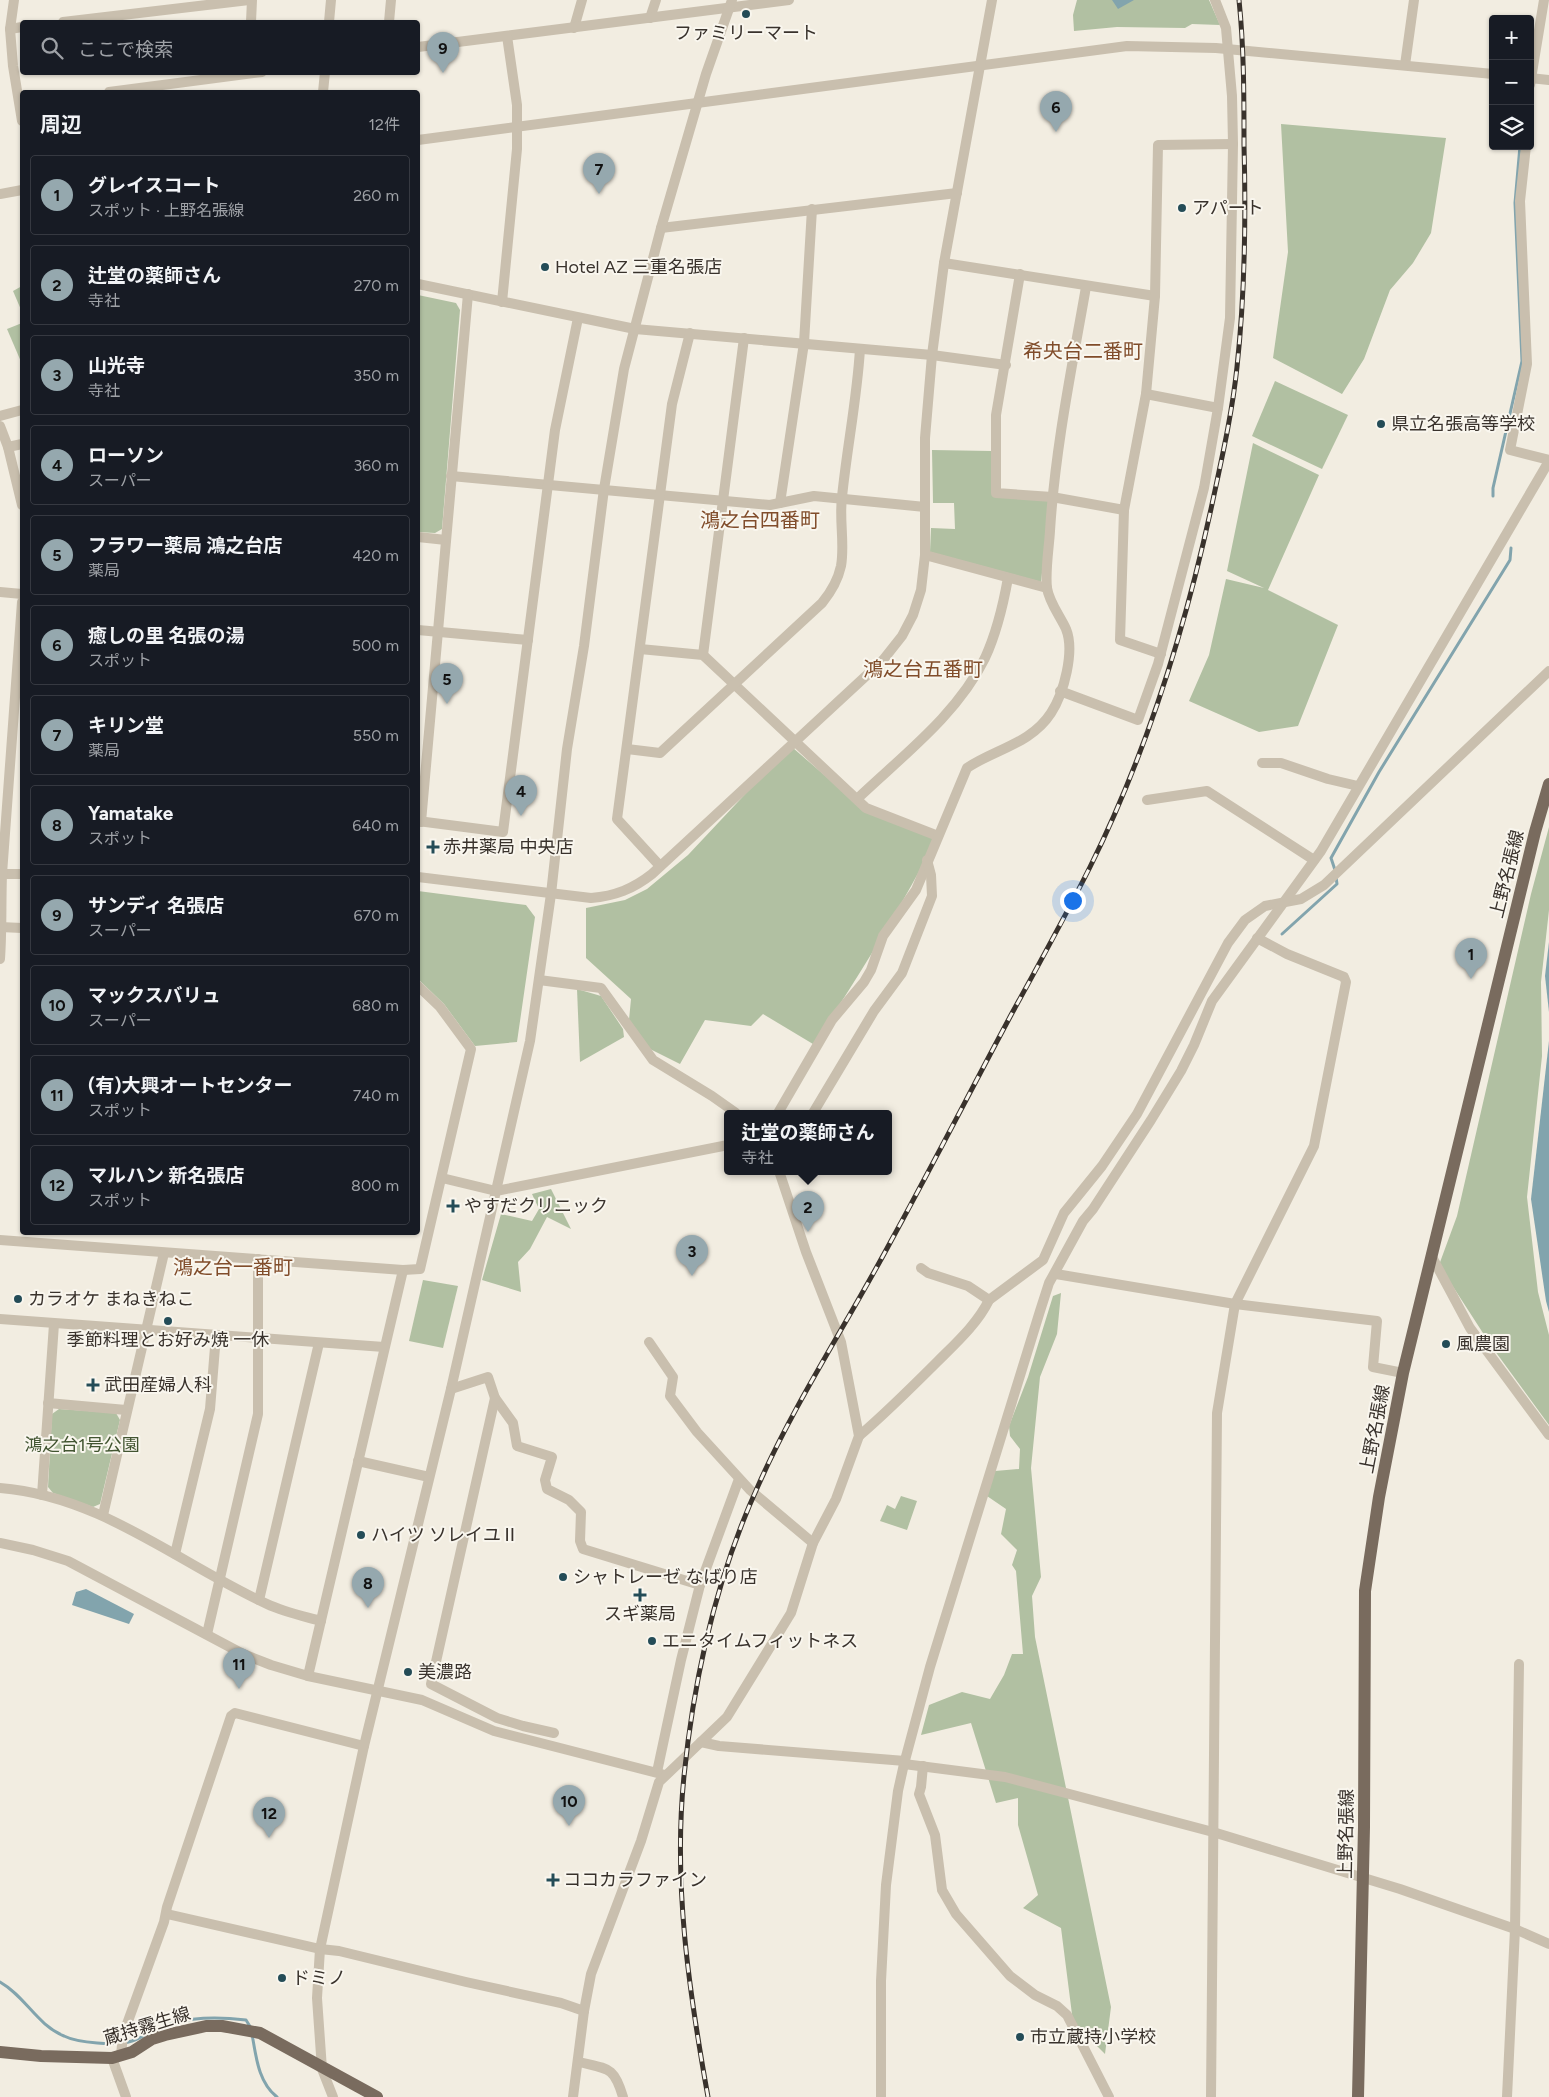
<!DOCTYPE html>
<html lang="ja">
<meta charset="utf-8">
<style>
:root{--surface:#171b24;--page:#242831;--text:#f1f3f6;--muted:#9ea1a6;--line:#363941;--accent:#95a8ae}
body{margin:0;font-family:Figtree,"Noto Sans JP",sans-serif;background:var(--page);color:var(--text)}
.controls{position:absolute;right:15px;top:15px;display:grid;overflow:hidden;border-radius:5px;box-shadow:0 1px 4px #0004}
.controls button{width:45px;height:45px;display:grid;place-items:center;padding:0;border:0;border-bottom:1px solid var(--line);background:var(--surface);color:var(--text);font:25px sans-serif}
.you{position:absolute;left:1072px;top:900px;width:18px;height:18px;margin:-12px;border:4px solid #fff;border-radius:50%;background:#1a73e8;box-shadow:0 0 0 8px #1a73e833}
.badge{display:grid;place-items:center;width:32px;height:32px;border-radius:50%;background:var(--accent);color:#111;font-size:16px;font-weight:700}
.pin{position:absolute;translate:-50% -41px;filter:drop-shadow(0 1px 2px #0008)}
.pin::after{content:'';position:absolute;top:26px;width:18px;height:15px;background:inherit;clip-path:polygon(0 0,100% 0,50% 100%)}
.popup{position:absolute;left:724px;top:1110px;width:168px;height:65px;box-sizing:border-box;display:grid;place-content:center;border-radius:5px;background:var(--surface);filter:drop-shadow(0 1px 4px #0005);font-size:16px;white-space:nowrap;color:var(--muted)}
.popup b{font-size:19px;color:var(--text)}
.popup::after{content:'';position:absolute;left:50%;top:100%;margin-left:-10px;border:10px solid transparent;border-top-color:var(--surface)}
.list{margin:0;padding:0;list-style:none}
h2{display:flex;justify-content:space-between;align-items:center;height:65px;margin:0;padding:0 20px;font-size:21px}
h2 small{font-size:16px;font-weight:400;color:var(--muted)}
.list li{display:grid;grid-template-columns:32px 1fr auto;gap:15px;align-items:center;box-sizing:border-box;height:80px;margin:0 10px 10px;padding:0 10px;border:1px solid var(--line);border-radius:5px}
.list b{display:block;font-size:19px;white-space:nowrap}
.list p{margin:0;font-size:16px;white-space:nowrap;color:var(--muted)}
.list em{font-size:16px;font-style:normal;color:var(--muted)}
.icon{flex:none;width:28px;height:28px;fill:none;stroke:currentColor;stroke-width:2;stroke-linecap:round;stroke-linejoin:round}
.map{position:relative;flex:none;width:1549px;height:2097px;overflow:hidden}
.search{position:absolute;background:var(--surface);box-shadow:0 1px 4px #0004;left:20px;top:20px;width:400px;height:55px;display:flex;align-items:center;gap:12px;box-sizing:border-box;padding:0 18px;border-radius:5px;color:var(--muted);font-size:19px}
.panel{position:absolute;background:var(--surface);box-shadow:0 1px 4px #0004;left:20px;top:90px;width:400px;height:1145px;border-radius:5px}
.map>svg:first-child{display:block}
</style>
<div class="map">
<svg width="1549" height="2097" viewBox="0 0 1549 2097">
<rect width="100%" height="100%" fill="#f2ede1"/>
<g fill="#b1c0a2">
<polygon points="1077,0 1209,0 1220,25 1192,24 1185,28 1117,27 1074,31 1073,15"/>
<polygon points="1281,124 1446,138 1431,233 1413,263 1390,290 1364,359 1342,394 1273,358 1288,252"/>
<polygon points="22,286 22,312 13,291"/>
<polygon points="418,295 456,303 460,310 442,529 435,533 418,532"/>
<polygon points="22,323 22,364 7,329"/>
<polygon points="1275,381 1348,415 1322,469 1252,436"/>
<polygon points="1253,443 1319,475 1268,590 1338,625 1298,726 1259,732 1189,701 1209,655 1226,579 1264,588 1227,571"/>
<polygon points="932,450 991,451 993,494 1050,500 1041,582 930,552 931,528 955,529 954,503 933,503"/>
<path d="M793,748L866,811L936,840C899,910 858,979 813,1044L763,1014L751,1026L705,1020L680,1064L650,1049L629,1020L631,999L586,958V908L625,900L647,889L688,855L750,789Z"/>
<polygon points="1549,827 1549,910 1541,982 1542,1056 1527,1197 1538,1292 1549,1335 1549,1425 1492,1347 1439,1265 1457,1216 1531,894"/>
<polygon points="418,891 526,905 535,917 517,1042 475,1046 444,1004 418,979"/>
<polygon points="577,989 601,996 623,1029 624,1037 580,1062"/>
<polygon points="551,1189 571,1229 547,1217 530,1249 518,1262 521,1292 482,1280 501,1214 532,1221 539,1209 532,1194"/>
<polygon points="423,1280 458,1286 443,1348 409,1341"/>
<polygon points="1061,1293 1057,1334 1040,1377 1031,1468 1041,1577 1032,1596 1035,1637 1111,2007 1105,2054 1073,2022 1061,1928 1023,1908 1038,1895 1018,1825 1018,1798 996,1803 971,1723 921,1735 929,1705 962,1692 990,1699 1004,1675 1012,1654 1023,1654 1016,1571 1012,1565 1017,1550 1001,1534 1006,1509 987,1496 995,1471 1019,1469 1020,1449 1010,1436 1009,1426 1028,1377 1053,1296"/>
<polygon points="59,1409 116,1413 120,1420 100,1504 93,1507 53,1493 48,1487 52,1414"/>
<polygon points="901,1496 917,1501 907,1530 880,1521 887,1505 895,1509"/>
</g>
<g fill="#82a4ad">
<polygon points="1112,0 1134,0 1118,9"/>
<polygon points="1549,942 1549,1012 1545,976"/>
<polygon points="1549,1041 1549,1312 1546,1301 1531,1199"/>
<polygon points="86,1589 134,1614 129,1624 72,1605 76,1592"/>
</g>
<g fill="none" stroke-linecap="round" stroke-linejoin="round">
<g stroke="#82a4ad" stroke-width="3">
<polyline points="1493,496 1493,488 1522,361 1515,203 1520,146"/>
<polyline points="1335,870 1331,858 1379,772 1510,560 1511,548"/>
<polyline points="1282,934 1337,884 1336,877"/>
<path d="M0,1982C25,1996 37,2025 64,2036C78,2043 116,2046 132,2041C146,2036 159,2027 174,2023C198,2016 222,2017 246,2020L251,2028"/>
<path d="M252,2034C256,2056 258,2082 277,2097"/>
</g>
<g stroke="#c9bfae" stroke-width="10">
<polyline points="14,0 10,29 13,66 22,121"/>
<polyline points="650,18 656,0"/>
<polyline points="63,22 249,0"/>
<polyline points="251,22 252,0"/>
<polyline points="329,22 331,0"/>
<polyline points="389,22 391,0"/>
<polyline points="574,28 582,0"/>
<polyline points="10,29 22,27"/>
<polyline points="418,47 789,0"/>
<polyline points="1405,65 1414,0"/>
<polyline points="1530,78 1549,80"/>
<polyline points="1530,85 1544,0"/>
<polyline points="109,92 262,72"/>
<polyline points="323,92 325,72"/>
<polyline points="418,140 1127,46 1216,48 1493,74"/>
<polyline points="1526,146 1520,201 1527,364 1510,450 1549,460"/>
<polyline points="0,194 22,190"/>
<polyline points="661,228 957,193"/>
<polyline points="944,263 1155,296"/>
<polyline points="1020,274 996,415 996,493 1052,497 1124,510"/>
<polyline points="418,284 635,329 932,355 1006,365"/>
<polyline points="502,302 517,149 517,105 507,36"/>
<polyline points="1146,394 1218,408"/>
<polyline points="0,416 22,410"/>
<polyline points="0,426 8,447 22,505"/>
<polyline points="8,447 22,444"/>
<polyline points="451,476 770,505 814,496 925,507"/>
<polyline points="780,503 804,343 812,209"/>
<polyline points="418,537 446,540"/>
<polyline points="925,555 1047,588"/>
<polyline points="0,592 22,594"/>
<polyline points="418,630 528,640"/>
<polyline points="640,649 703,655 866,808 938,836"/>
<polyline points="1161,654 1120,640 1124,510 1146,394 1155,296 1158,145 1233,144"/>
<polyline points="703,655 744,338"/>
<polyline points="1060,691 1138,720 1158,664 1204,488 1218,408 1230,318 1233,144 1232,96 1226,28 1215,0"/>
<path d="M627,749L660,753L822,603C831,592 838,580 841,566C845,544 839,520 842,497C847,447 857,399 860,349"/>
<polyline points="1262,763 1281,763 1328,779 1358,786"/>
<path d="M857,799C902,756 957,715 985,658C997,632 1003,606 1008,578"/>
<polyline points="1147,800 1207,791 1314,860"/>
<polyline points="418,821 503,832 555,430 578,318"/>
<polyline points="421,822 468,294"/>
<polyline points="660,866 617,819 672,404 690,333"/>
<polyline points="2,874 22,874"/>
<path d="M418,877L591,898C615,896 633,889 652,874L867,675L883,660L902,636L913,615L921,590L925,555V438L932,355L944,263L992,0"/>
<polyline points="0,927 22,928"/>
<path d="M0,959C2,930 1,902 2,874L22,602"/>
<polyline points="539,980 601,988 653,1060 712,1096 736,1113"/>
<path d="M778,1113L832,1020L864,982L871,970L883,936L916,890L967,768C995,749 1031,744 1051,713C1064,693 1075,651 1066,629C1060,616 1049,602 1047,588C1045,571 1049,548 1050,531C1055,449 1072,367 1086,287"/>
<polyline points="813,1113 874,1011 902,973 932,896 931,875 927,860"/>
<polyline points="442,1178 496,1191 728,1145"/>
<polyline points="0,1240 403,1270 420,1269 471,1049 440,1007 418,986"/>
<polyline points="1431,1255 1470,1328 1549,1435"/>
<polyline points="921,1268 928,1273 968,1286 989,1300"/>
<polyline points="1056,1274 1235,1304 1377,1321 1373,1367 1403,1373"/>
<polyline points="0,1319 384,1347"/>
<polyline points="649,1342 673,1377 670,1396 697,1432 750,1490 813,1543"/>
<polyline points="451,1389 488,1377 495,1398 513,1423 517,1446 552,1457 545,1480 547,1489 569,1500 581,1512 580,1541 583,1549 700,1585 681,1660 657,1772"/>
<polyline points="495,1398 431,1684 497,1718 523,1726 554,1733"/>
<polyline points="48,1403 126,1410"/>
<path d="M859,1436C886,1413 912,1387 937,1362C956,1343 978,1323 989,1300L1043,1260L1064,1213L1102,1166L1137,1114L1228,943L1245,920L1265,906L1301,899L1324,885L1549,671"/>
<polyline points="358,1461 429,1477"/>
<path d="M0,1488C101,1496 178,1563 267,1604C284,1612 303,1616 321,1621"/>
<polyline points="42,1495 54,1324"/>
<polyline points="103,1515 164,1253"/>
<polyline points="0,1543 33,1550 68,1561 243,1654 271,1665 308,1676 422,1700 494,1731 665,1775"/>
<polyline points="175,1554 210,1409 216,1335"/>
<polyline points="700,1585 739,1479"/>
<polyline points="259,1600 319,1343"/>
<polyline points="207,1634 258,1414 258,1259"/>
<polyline points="308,1676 403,1270"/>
<polyline points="701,1742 719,1746 905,1761"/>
<polyline points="904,1764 1005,1777 1213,1832 1400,1889 1515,1929 1549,1944"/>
<polyline points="923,1766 921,1787 919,1794 935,1835 942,1890 956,1914 1010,1976 1035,1995 1057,2006 1067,2015 1109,2097"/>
<polyline points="167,1914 320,1949 339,1951 466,1982 561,2003 584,2011"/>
<polyline points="121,2055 123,2035 164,1922 167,1907 231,1716 235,1713 364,1746"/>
<polyline points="112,2058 126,2097"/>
<path d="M579,2062C608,2069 614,2066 623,2097"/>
<polyline points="333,2097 322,2069 317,1998 320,1949 364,1746 451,1389 530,1041 551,894 567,749 584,646 604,489 624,369 661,228 706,74 732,0"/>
<polyline points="573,2097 584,2011 591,1974 641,1841 659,1782 727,1717 791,1613 813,1543 836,1499 859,1436 841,1342 806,1252 779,1171"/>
<polyline points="881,2097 881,1981 886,1885 898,1791 904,1764 930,1667 1040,1311 1049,1283 1083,1221 1093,1209 1151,1120 1181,1071 1194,1045 1212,1001 1321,851 1549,461"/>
<polyline points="1211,2097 1217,1413 1235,1304 1314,1146 1346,982 1344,977 1287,954 1257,938"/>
<polyline points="1507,2097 1515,1929 1519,1664"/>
</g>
<g stroke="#796b5e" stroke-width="12">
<polyline points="0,2052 41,2056 112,2058 132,2052 152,2039 165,2035 206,2026 222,2026 260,2033 377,2097"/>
<polyline points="1358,2097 1364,1827 1365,1591 1379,1497 1403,1373 1535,832 1549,784"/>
</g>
<g stroke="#39322c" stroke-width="5">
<path id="rail" d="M708,2097C689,1991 673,1884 684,1776C694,1677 717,1576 758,1486C795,1402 848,1322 891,1241C932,1166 971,1090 1011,1015C1038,966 1065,917 1090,867C1146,754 1184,633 1211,509C1221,462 1232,415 1237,367C1245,293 1246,219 1244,145C1244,96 1244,48 1239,0"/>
</g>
<use href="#rail" stroke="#f9f6ee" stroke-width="3" stroke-dasharray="9" stroke-linecap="butt"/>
</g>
<g fill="#244c57" stroke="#f9f6ee" stroke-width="2">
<circle cx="746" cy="14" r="5"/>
<circle cx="1182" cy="208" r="5"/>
<circle cx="545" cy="267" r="5"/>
<circle cx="1381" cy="424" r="5"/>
<path d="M430.5 839.5h5v5h5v5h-5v5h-5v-5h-5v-5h5z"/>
<path d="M450.5 1198.5h5v5h5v5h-5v5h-5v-5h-5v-5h5z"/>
<circle cx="18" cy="1299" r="5"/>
<circle cx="168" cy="1321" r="5"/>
<circle cx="1446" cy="1344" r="5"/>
<path d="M90.5 1377.5h5v5h5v5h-5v5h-5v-5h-5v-5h5z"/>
<circle cx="361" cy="1535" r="5"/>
<circle cx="563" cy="1577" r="5"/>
<path d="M637.5 1587.5h5v5h5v5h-5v5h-5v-5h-5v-5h5z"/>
<circle cx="652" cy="1641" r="5"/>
<circle cx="408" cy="1672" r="5"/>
<path d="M550.5 1872.5h5v5h5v5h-5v5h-5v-5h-5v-5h5z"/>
<circle cx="282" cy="1978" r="5"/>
<circle cx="1020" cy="2037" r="5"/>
</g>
<g text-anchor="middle" stroke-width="4" stroke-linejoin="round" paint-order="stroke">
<g font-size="18" fill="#39322c" stroke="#f9f6ee" text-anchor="start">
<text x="746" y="39" text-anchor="middle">ファミリーマート</text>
<text x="1192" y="214">アパート</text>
<text x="555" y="273">Hotel AZ 三重名張店</text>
<text x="1391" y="430">県立名張高等学校</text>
<text x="443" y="853">赤井薬局 中央店</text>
<text x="464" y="1212">やすだクリニック</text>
<text x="28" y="1305">カラオケ まねきねこ</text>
<text x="168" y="1346" text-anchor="middle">季節料理とお好み焼 一休</text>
<text x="1456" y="1350">風農園</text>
<text x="104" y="1391">武田産婦人科</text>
<text x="371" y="1541">ハイツ ソレイユⅡ</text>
<text x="573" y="1583">シャトレーゼ なばり店</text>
<text x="640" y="1620" text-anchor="middle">スギ薬局</text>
<text x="662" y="1647">エニタイムフィットネス</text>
<text x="418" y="1678">美濃路</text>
<text x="563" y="1886">ココカラファイン</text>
<text x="292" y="1984">ドミノ</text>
<text x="1030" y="2043">市立蔵持小学校</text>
</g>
<g font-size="18" fill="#39322c" stroke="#f9f6ee">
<text transform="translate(1507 874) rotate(-76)" y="6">上野名張線</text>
<text transform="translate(1375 1429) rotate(-79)" y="6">上野名張線</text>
<text transform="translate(1346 1834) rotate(-89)" y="6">上野名張線</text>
<text transform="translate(147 2026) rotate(-17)" y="6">蔵持霧生線</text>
</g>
<g font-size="18" fill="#425531" stroke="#f9f6ee">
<text x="82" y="1451">鴻之台1号公園</text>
</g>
<g font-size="20" fill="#814d2b" stroke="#f9f6ee">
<text x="1083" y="358">希央台二番町</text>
<text x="760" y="527">鴻之台四番町</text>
<text x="923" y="676">鴻之台五番町</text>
<text x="233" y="1274">鴻之台一番町</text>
</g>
</g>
</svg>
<div class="controls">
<button>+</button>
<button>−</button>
<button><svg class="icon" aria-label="layers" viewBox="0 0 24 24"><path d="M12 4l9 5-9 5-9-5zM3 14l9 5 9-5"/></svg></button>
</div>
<div class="you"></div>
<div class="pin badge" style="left:1471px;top:979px">1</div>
<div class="pin badge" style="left:808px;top:1232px">2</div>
<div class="popup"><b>辻堂の薬師さん</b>寺社</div>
<div class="pin badge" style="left:692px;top:1276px">3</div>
<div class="pin badge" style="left:521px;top:816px">4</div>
<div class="pin badge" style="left:447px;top:704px">5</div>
<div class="pin badge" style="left:1056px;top:132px">6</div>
<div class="pin badge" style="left:599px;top:194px">7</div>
<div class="pin badge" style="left:368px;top:1608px">8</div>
<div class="pin badge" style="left:443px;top:73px">9</div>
<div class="pin badge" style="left:569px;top:1826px">10</div>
<div class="pin badge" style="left:239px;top:1689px">11</div>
<div class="pin badge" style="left:269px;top:1838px">12</div>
<div class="search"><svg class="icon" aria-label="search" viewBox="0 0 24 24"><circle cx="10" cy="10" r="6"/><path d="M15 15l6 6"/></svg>ここで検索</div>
<section class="panel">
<h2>周辺<small>12件</small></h2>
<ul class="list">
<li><span class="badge">1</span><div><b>グレイスコート</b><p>スポット · 上野名張線</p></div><em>260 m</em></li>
<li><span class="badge">2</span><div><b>辻堂の薬師さん</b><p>寺社</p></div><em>270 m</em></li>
<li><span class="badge">3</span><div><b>山光寺</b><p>寺社</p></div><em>350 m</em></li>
<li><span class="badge">4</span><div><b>ローソン</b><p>スーパー</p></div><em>360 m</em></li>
<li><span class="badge">5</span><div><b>フラワー薬局 鴻之台店</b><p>薬局</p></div><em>420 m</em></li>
<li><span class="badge">6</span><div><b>癒しの里 名張の湯</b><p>スポット</p></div><em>500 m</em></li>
<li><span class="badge">7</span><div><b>キリン堂</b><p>薬局</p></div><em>550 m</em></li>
<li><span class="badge">8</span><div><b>Yamatake</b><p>スポット</p></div><em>640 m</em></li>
<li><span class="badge">9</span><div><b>サンディ 名張店</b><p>スーパー</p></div><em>670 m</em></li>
<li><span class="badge">10</span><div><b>マックスバリュ</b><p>スーパー</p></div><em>680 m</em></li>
<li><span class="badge">11</span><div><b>(有)大興オートセンター</b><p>スポット</p></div><em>740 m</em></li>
<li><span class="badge">12</span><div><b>マルハン 新名張店</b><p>スポット</p></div><em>800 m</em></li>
</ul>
</section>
</div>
